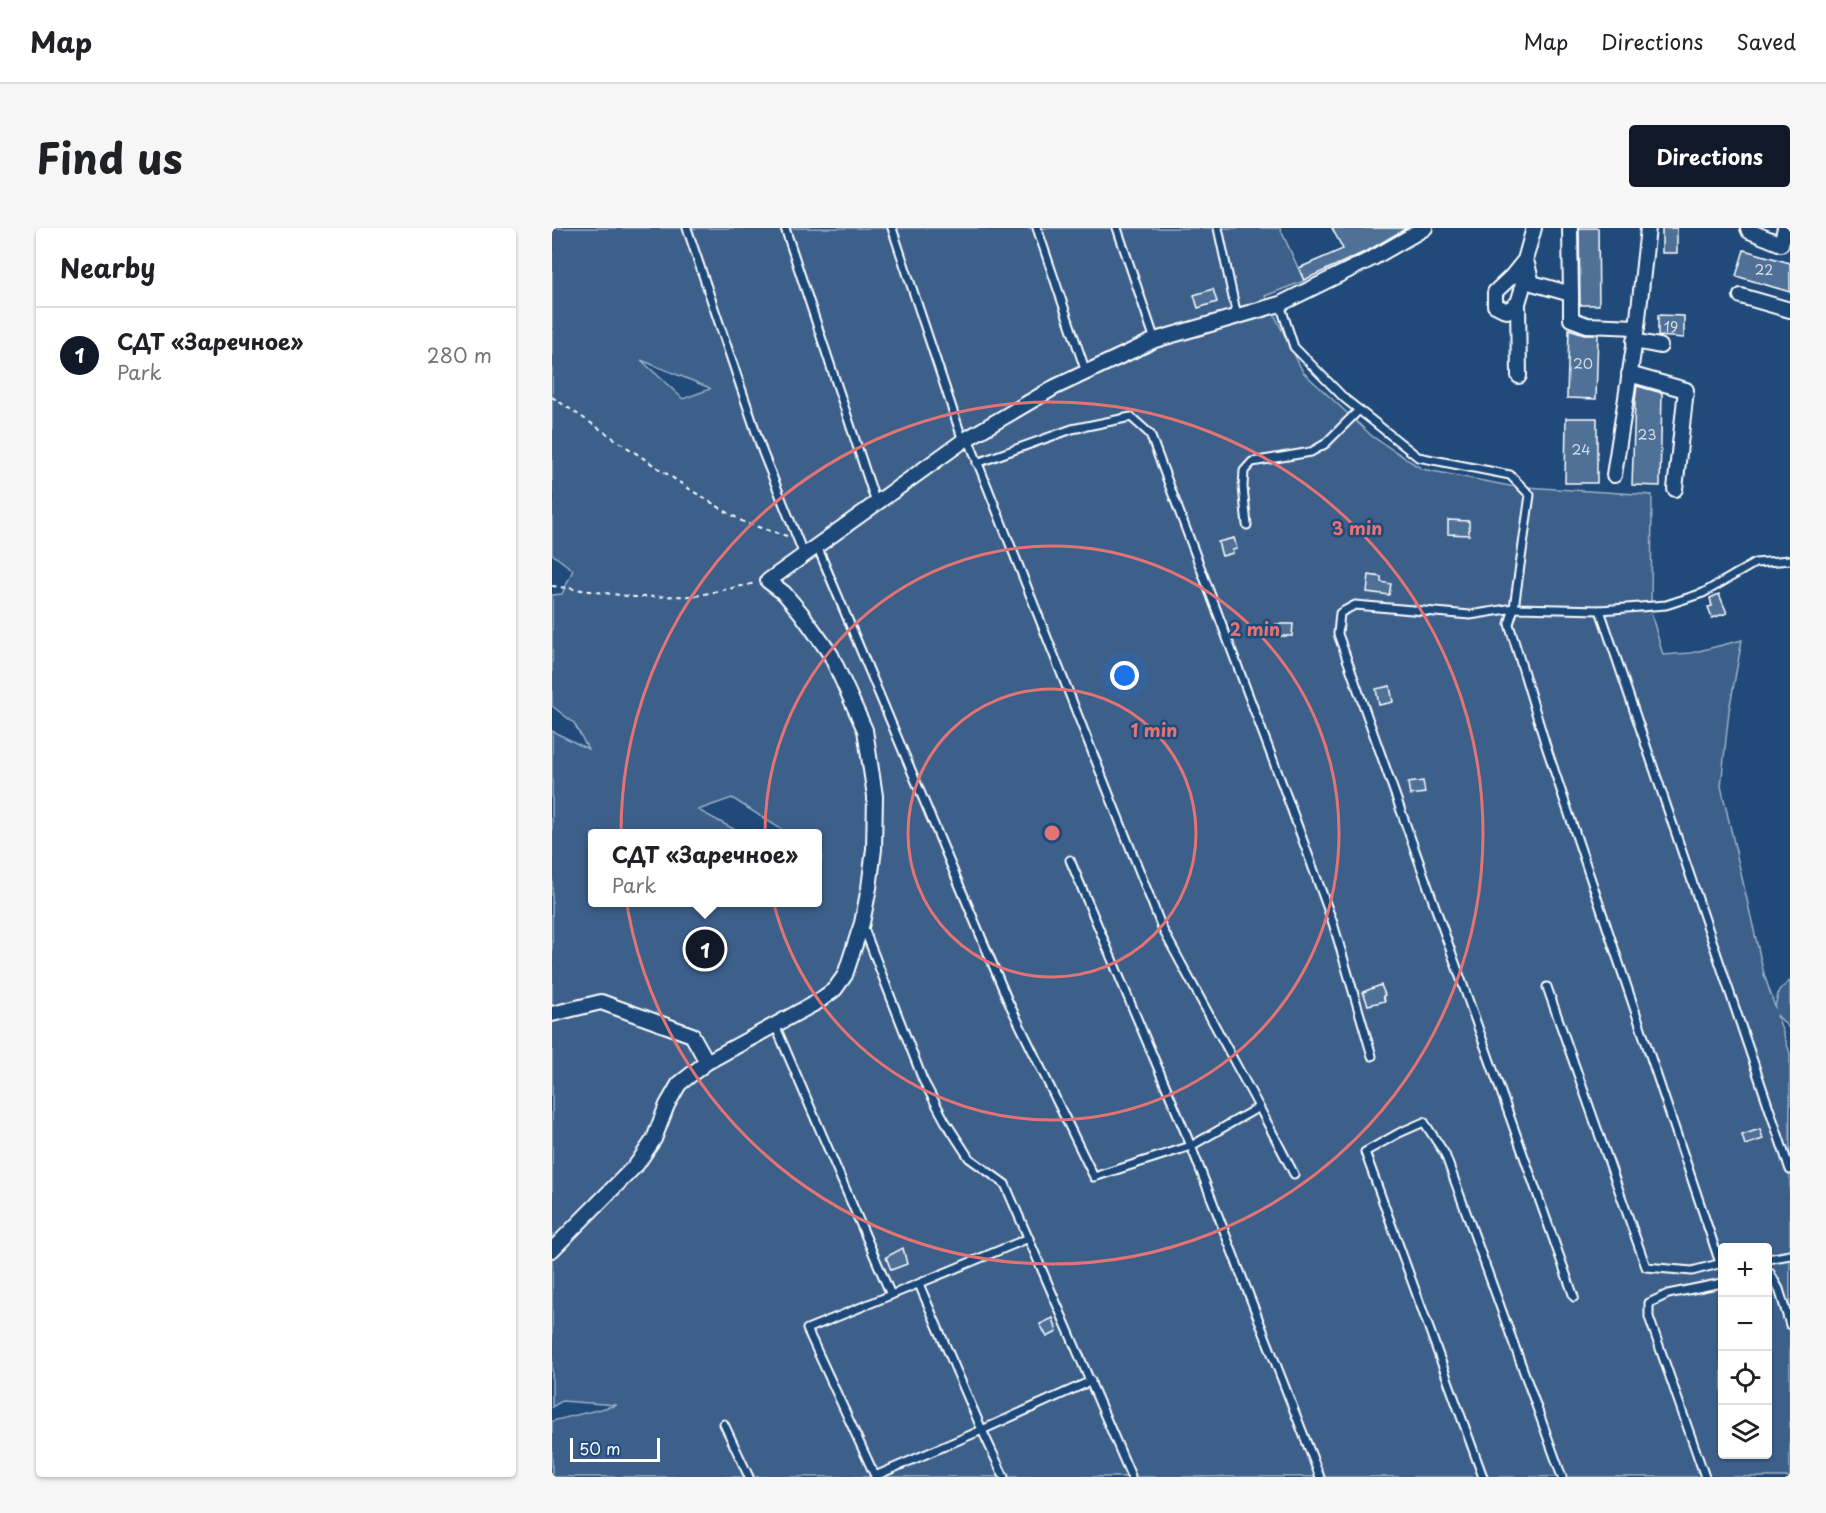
<!DOCTYPE html>
<meta charset="utf-8">
<style>
:root{--surface:#fff;--page:#f6f6f6;--text:#202124;--muted:#757577;--line:#e0e0e0;--accent:#111827}
body{margin:0;font-family:"Playpen Sans",sans-serif;background:var(--page);color:var(--text)}
.controls{position:absolute;right:18px;bottom:18px;display:grid;overflow:hidden;border-radius:6px;box-shadow:0 2px 4px #0004}
.controls button{width:54px;height:54px;display:grid;place-items:center;padding:0;border:0;border-bottom:2px solid var(--line);background:var(--surface);color:var(--text);font:30px sans-serif}
.scale{position:absolute;left:18px;bottom:15px;width:90px;box-sizing:border-box;padding-left:6px;border:3px solid #fff;border-top:0;font-size:16px;line-height:21px;white-space:nowrap;color:#fff;-webkit-text-stroke:4px #1f4a7a;paint-order:stroke}
.you{position:absolute;left:573px;top:448px;width:21px;height:21px;margin:-15px;border:4px solid #fff;border-radius:50%;background:#1a73e8;box-shadow:0 0 0 9px #1a73e833}
.badge{display:grid;place-items:center;width:39px;height:39px;border-radius:50%;background:var(--accent);color:#fff;font-size:20px;font-weight:700}
.pin{position:absolute;translate:-50% -50%;border:3px solid #fff;box-shadow:0 2px 6px #0006}
.popup{position:absolute;left:36px;top:601px;width:234px;height:78px;box-sizing:border-box;display:grid;place-content:center;border-radius:6px;background:var(--surface);filter:drop-shadow(0 2px 4px #0005);font-size:20px;white-space:nowrap;color:var(--muted)}
.popup b{font-size:22px;color:var(--text)}
.popup::after{content:'';position:absolute;left:50%;top:100%;margin-left:-12px;border:12px solid transparent;border-top-color:var(--surface)}
.list{margin:0;padding:0;list-style:none}
h2{display:flex;justify-content:space-between;align-items:center;height:78px;margin:0;padding:0 24px;font-size:26px}
h2 small{font-size:20px;font-weight:400;color:var(--muted)}
.list li{display:grid;grid-template-columns:39px 1fr auto;gap:18px;align-items:center;box-sizing:border-box;height:96px;padding:0 24px;border-top:2px solid var(--line)}
.list b{display:block;font-size:22px;white-space:nowrap}
.list p{margin:0;font-size:20px;white-space:nowrap;color:var(--muted)}
.list em{font-size:20px;font-style:normal;color:var(--muted)}
.icon{flex:none;width:33px;height:33px;fill:none;stroke:currentColor;stroke-width:2;stroke-linecap:round;stroke-linejoin:round}
.map{position:relative;flex:none;width:1238px;height:1249px;overflow:hidden;border-radius:6px}
header{display:flex;align-items:center;gap:36px;box-sizing:border-box;height:84px;padding:0 30px;background:var(--surface);border-bottom:2px solid var(--line)}
header strong{font-size:28px}
nav{display:flex;gap:33px;margin-inline-start:auto;font-size:21px}
.intro{display:flex;align-items:center;justify-content:space-between;box-sizing:border-box;height:144px;padding:0 36px}
h1{margin:0;font-size:42px}
.button{padding:15px 27px;border-radius:6px;background:var(--accent);color:#fff;font-size:21px;font-weight:700}
main{display:flex;gap:36px;padding:0 36px}
aside{flex:1;background:var(--surface);border-radius:6px;box-shadow:0 2px 4px #0004}
.map>svg:first-child{display:block}
</style>
<header>
<strong>Map</strong>
<nav><a>Map</a><a>Directions</a><a>Saved</a></nav>
</header>
<div class="intro"><h1>Find us</h1><a class="button">Directions</a></div>
<main>
<aside>
<h2>Nearby<small></small></h2>
<ul class="list">
<li><span class="badge">1</span><div><b>СДТ «Заречное»</b><p>Park</p></div><em>280 m</em></li>
</ul>
</aside>
<div class="map">
<svg width="1238" height="1249" viewBox="0 0 1238 1249">
<rect width="100%" height="100%" fill="#1f4a7a"/>
<filter id="ink" filterUnits="userSpaceOnUse"><feTurbulence type="fractalNoise" baseFrequency=".0167" numOctaves="2"/><feDisplacementMap in="SourceGraphic" scale="12" xChannelSelector="R" yChannelSelector="G"/><feConvolveMatrix kernelMatrix="1 2 1 2 8 2 1 2 1" color-interpolation-filters="sRGB"/></filter>
<g filter="url(#ink)">
<path fill="#3c618b" stroke="#9eb0c5" stroke-width="1.5" fill-rule="evenodd" d="M0,0H728L752,53L713,68L751,144L821,209L870,241L958,258L1100,267L1099,385L1111,427L1139,425L1190,412L1177,483L1169,558L1212,746L1223,779L1227,762L1238,753V801L1225,787L1238,825V1249H0V1193L65,1177L10,1173L0,1179V503L36,521L22,495L0,478V367L10,366L21,342L0,326ZM89,132L158,160V161L131,171ZM180,570L235,605L266,606V625L270,628L266,643V674H40V606L189,605L146,582ZM1170,1020H1216V1226H1170Z"/>
<g fill="#507197" stroke="#fff" stroke-width="1.5">
<polygon points="780,0 855,0 817,22 752,52 747,40 791,21"/>
<polygon points="1027,0 1046,0 1047,77 1028,77"/>
<rect x="1110" y="0" width="15" height="25"/>
<polygon points="1192,22 1238,35 1238,64 1184,48"/>
<polygon points="661,61 665,74 646,80 642,67"/>
<polygon points="1106,87 1132,88 1132,110 1106,108"/>
<polygon points="1017,101 1032,106 1046,106 1044,171 1015,170"/>
<polygon points="1085,158 1110,165 1108,258 1080,257 1083,173"/>
<polygon points="1014,190 1045,190 1045,255 1013,255"/>
<polygon points="896,292 917,293 917,307 896,306"/>
<polygon points="682,310 685,321 680,322 681,325 670,328 666,314"/>
<polygon points="817,347 829,349 829,354 839,356 837,367 815,364"/>
<polygon points="1167,366 1175,385 1160,390 1156,379 1160,378 1158,370"/>
<polygon points="724,396 741,396 740,408 724,408"/>
<polygon points="838,458 841,474 827,477 824,461"/>
<polygon points="871,553 873,565 858,567 856,555"/>
<polygon points="829,757 833,767 831,768 833,773 816,777 811,764"/>
<polygon points="1208,901 1211,911 1193,917 1190,907"/>
<polygon points="351,1020 355,1036 339,1042 334,1029"/>
<polygon points="501,1090 505,1104 495,1109 488,1096"/>
</g>
<g fill="none" stroke-linecap="round" stroke-linejoin="round">
<g stroke="#fff" stroke-width="11">
<g id="service">
<polyline points="135,0 211,225 252,327"/>
<polyline points="233,0 324,275"/>
<polyline points="340,0 411,213"/>
<polyline points="485,0 534,144"/>
<polyline points="565,0 603,112"/>
<polyline points="666,0 685,88"/>
<polyline points="728,76 742,119 792,170 866,229 958,247 978,267 962,380 957,396 994,518 1168,1035"/>
<polyline points="425,235 520,201 579,189 598,206 738,577 781,695 820,828"/>
<polyline points="695,297 691,259 692,243 700,234 759,224 773,216 807,182"/>
<polyline points="265,318 456,773 542,949 639,918 707,879 610,700 416,210"/>
<polyline points="1048,382 1238,942"/>
<polyline points="518,632 639,918 768,1249"/>
<polyline points="311,698 371,852 393,893 417,930 453,956 579,1248"/>
<polyline points="995,759 1094,1039 1140,1043 1170,1035"/>
<polyline points="223,797 339,1067 477,1010"/>
<polyline points="707,879 742,946"/>
<polyline points="1216,1031 1238,1027"/>
<polyline points="1216,1046 1218,1045 1227,1061 1238,1097"/>
<polyline points="367,1056 430,1202 539,1153"/>
<polyline points="339,1067 255,1101 323,1248 430,1202 452,1249"/>
<polyline points="1022,1069 786,406 788,385 803,377 918,387 962,380 1048,382 1114,377 1151,365 1203,335 1238,332"/>
<polyline points="172,1196 197,1249"/>
<polyline points="931,1249 813,924 847,905 872,894 893,926 1010,1249"/>
<polyline points="1153,1249 1097,1089 1097,1075 1116,1066 1170,1055"/>
</g>
</g>
<g stroke="#fff" stroke-width="18">
<g id="minor">
<polyline points="1018,0 1019,66"/>
<polyline points="1196,0 1197,3 1229,16 1233,0"/>
<polyline points="973,32 960,48 943,64 943,77 955,83 966,75 970,62 973,32 982,0"/>
<polyline points="975,36 980,55 1019,66 1019,91 1035,97 1085,99"/>
<polyline points="1189,68 1238,82"/>
<polyline points="966,75 967,148"/>
<polyline points="1082,113 1108,118"/>
<polyline points="1077,146 1134,162 1123,261"/>
<polyline points="1062,247 1085,99 1096,0"/>
<polyline points="0,786 49,774 140,807 155,834"/>
<polyline points="0,1022 85,936 102,911 115,877 127,856 155,834 267,773 283,761 293,747 310,695 317,660 322,621 323,568 313,502 279,427 249,385 232,365 216,353 411,213 503,159 603,112 728,76 821,30 873,0"/>
</g>
</g>
<g stroke="#fff" stroke-width="2" stroke-dasharray="4.5 4.5" stroke-linecap="butt">
<polyline points="0,169 142,264 193,295 235,308"/>
<polyline points="0,358 83,369 143,368 204,355"/>
</g>
<use href="#service" stroke="#1f4a7a" stroke-width="7"/>
<use href="#minor" stroke="#1f4a7a" stroke-width="14"/>
</g>
</g>
<g fill="none" stroke="#e47373" stroke-width="3">
<circle cx="500" cy="605" r="144"/>
<circle cx="500" cy="605" r="287"/>
<circle cx="500" cy="605" r="431"/>
</g>
<g text-anchor="middle" stroke-width="5" stroke-linejoin="round" paint-order="stroke">
<g font-size="14" fill="#d3dce5">
<text x="1212" y="47">22</text>
<text x="1119" y="104">19</text>
<text x="1031" y="141">20</text>
<text x="1095" y="212">23</text>
<text x="1029" y="227">24</text>
</g>
</g>
<circle cx="500" cy="605" r="9" fill="#e47373" stroke="#1f4a7a" stroke-width="3"/>
<g font-size="18" text-anchor="middle" font-weight="bold" fill="#e47373" stroke="#1f4a7a" stroke-width="5" stroke-linejoin="round" paint-order="stroke">
<text x="805" y="307">3 min</text>
<text x="703" y="408">2 min</text>
<text x="602" y="509">1 min</text>
</g>
</svg>
<div class="controls">
<button>+</button>
<button>−</button>
<button><svg class="icon" aria-label="locate" viewBox="0 0 24 24"><circle cx="12" cy="12" r="6"/><path d="M12 2v4M12 18v4M2 12h4M18 12h4"/></svg></button>
<button><svg class="icon" aria-label="layers" viewBox="0 0 24 24"><path d="M12 4l9 5-9 5-9-5zM3 14l9 5 9-5"/></svg></button>
</div>
<div class="scale">50 m</div>
<div class="you"></div>
<div class="pin badge" style="left:153px;top:721px">1</div>
<div class="popup"><b>СДТ «Заречное»</b>Park</div>
</div>
</main>
